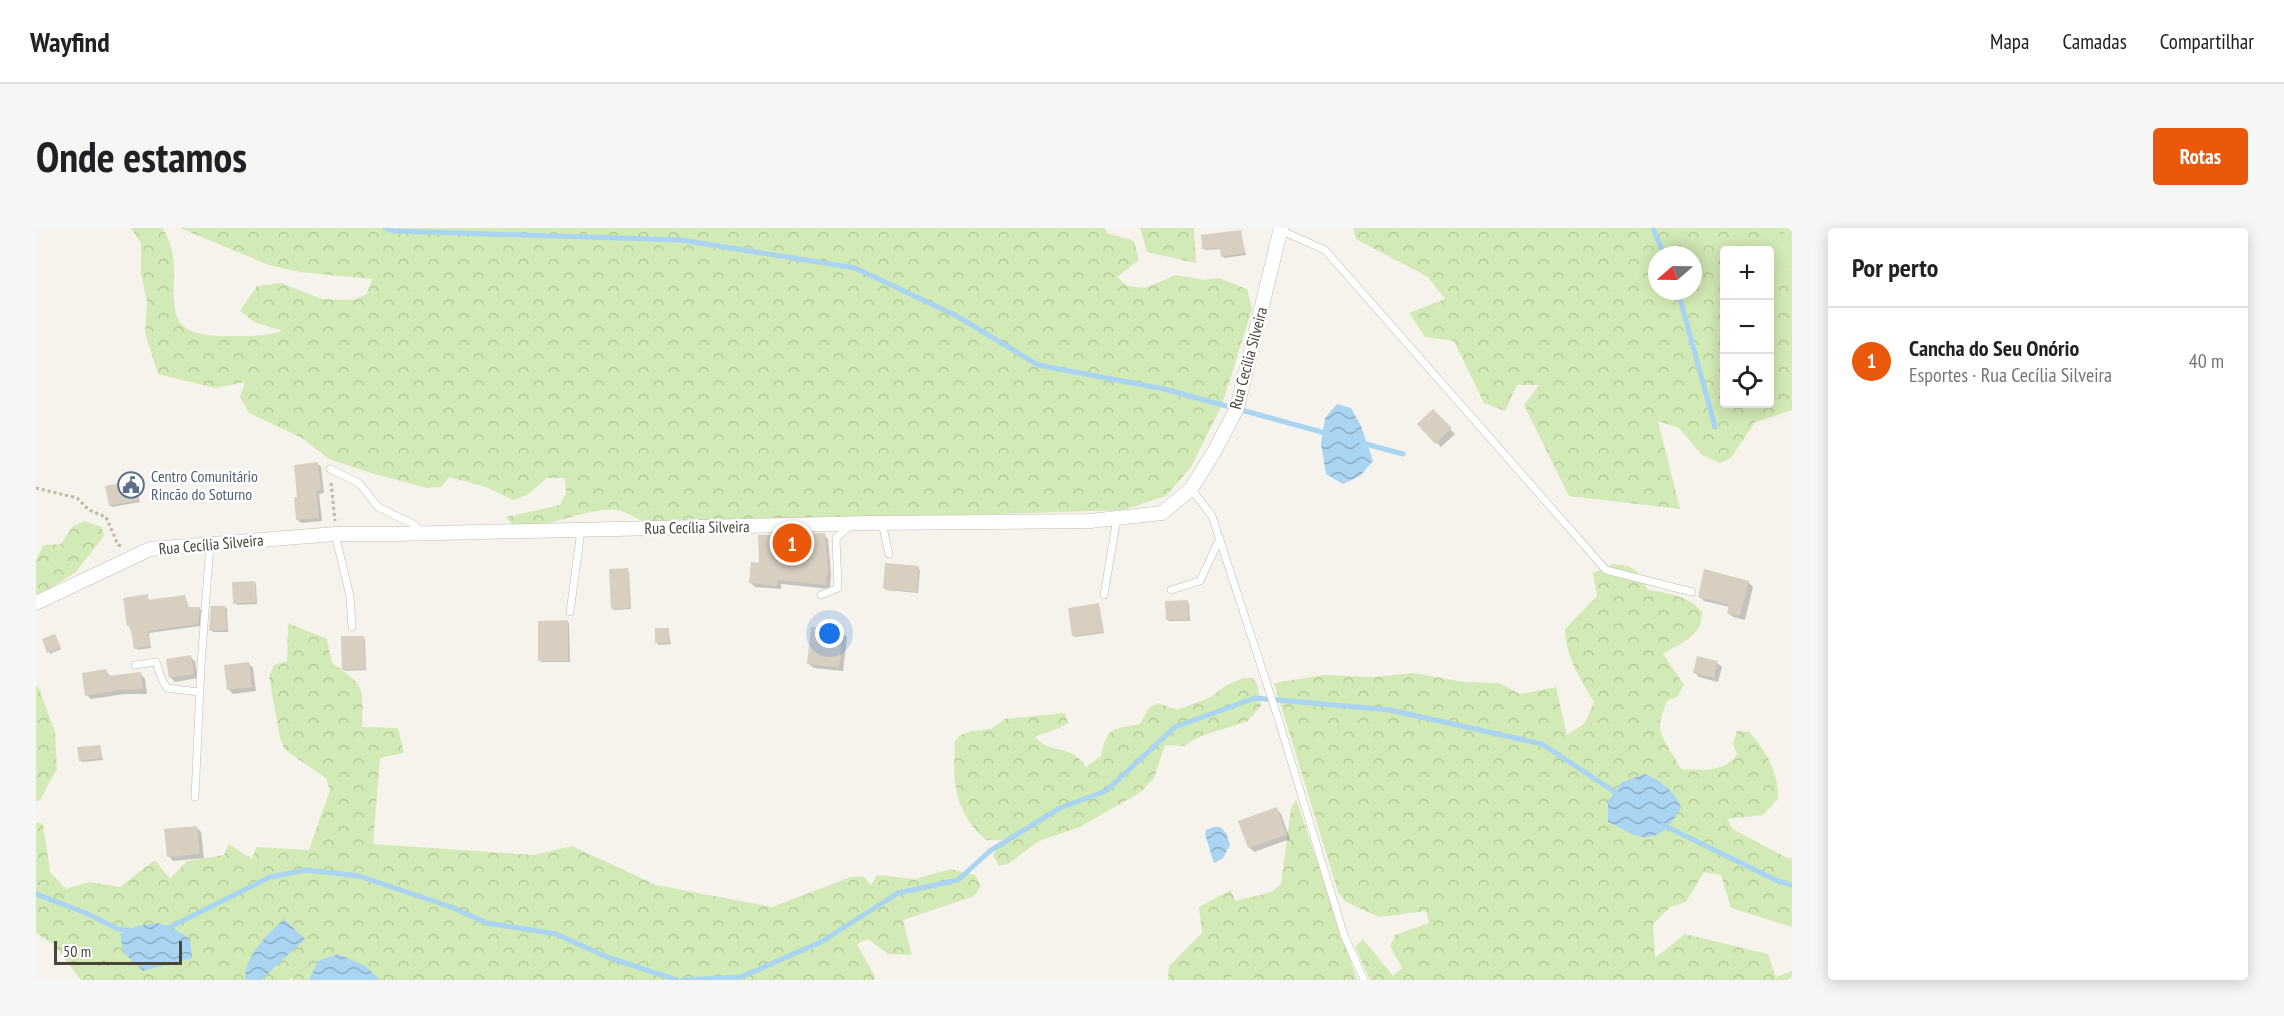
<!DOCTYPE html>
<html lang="pt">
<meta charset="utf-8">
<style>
:root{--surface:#fff;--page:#f6f6f6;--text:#202124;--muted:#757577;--line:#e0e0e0;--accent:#ea580c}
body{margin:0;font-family:"PT Sans Narrow",sans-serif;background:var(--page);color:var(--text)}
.controls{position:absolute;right:18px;top:18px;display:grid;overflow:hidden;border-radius:6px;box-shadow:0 3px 15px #0003}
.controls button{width:54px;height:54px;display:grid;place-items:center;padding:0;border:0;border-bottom:2px solid var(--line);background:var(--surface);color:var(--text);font:30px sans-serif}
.compass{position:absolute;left:1612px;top:18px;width:54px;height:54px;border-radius:50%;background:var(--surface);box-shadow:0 3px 15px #0003;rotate:250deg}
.scale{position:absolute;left:18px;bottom:15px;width:128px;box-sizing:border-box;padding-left:6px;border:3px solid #4b4439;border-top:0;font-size:16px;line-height:21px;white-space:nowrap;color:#4b4439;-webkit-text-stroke:4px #fff;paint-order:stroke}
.you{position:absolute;left:794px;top:406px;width:21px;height:21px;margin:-15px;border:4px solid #fff;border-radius:50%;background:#1a73e8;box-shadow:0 0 0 9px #1a73e833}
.badge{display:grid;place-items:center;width:39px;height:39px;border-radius:50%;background:var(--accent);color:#fff;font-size:20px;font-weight:700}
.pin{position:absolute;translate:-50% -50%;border:3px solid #fff;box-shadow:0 2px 6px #0006}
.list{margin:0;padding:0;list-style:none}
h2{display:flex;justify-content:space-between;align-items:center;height:78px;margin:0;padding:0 24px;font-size:26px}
h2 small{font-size:20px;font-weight:400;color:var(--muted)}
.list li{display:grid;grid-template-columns:39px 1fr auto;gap:18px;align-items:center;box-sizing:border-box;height:108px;padding:0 24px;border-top:2px solid var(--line)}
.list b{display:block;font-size:22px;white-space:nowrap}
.list p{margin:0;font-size:20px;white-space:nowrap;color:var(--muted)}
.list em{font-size:20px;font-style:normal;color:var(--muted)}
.icon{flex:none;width:33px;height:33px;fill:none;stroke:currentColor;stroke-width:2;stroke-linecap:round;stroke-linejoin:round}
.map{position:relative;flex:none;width:1756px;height:752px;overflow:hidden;border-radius:6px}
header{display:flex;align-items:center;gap:36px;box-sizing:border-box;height:84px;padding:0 30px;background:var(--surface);border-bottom:2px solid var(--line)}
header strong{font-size:28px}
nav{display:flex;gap:33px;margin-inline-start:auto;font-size:21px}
.intro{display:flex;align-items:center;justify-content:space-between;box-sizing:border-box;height:144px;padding:0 36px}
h1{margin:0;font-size:42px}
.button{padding:15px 27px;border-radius:6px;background:var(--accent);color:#fff;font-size:21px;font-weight:700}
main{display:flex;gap:36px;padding:0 36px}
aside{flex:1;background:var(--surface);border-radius:6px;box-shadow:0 3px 15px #0003}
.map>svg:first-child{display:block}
</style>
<header>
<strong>Wayfind</strong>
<nav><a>Mapa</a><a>Camadas</a><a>Compartilhar</a></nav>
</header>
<div class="intro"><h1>Onde estamos</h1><a class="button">Rotas</a></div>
<main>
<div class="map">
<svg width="1756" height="752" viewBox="0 0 1756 752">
<defs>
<pattern id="forest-crowns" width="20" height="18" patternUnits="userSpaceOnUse" patternTransform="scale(1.5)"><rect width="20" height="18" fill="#d2eab5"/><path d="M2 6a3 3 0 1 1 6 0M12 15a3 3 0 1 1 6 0" fill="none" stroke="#b6ca9c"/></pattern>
<pattern id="water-waves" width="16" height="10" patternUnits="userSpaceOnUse" patternTransform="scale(1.5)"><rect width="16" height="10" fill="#a9d4f2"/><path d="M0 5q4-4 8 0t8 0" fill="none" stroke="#8caec5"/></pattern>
</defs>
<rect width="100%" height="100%" fill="#f6f3ec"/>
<g fill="#d2eab5">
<polygon points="1756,2 1756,41 1753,42 1734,36 1734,22 1703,22"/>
<polygon points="1205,738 1214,749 1228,752 1193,752"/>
</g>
<g fill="url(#forest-crowns)" fill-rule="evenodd">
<path d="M95,0H126C159,45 104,109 188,108C208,108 228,109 247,103L218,94L204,83L221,58L245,55L286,71L317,72L331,66L336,51L263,44L233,37L144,0H1069L1071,5L1098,13L1103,32L1081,49L1092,58L1109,60L1140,47L1168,52L1183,50L1211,61L1216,81L1186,177L1155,239L1130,268L1087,282L614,297C605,293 595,286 585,283C559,276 511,301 479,300L470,289L524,277L530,265L529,250H511L491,267L477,272L450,259L413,249L405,259L391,260L335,245L293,231L266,210L213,185L204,169L209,154L179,160L122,146L109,105L111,74L105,46V15Z"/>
<polygon points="1104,0 1158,0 1160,35 1111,24"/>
<path d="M1317,0H1756V2L1703,22H1688V176H1734V36L1753,42L1756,41V182L1719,194L1695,230L1684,235L1666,227L1643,200L1622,193L1644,281L1533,268L1488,177L1503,157H1481L1469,183L1448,175L1418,113L1389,109L1373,85L1409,71L1392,49L1320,11ZM1621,27H1657V63H1621Z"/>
<polygon points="49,293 66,299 68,308 40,344 0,369 0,331 8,317 25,316 37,298"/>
<path d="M1577,336C1600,337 1602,343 1612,362C1633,365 1653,368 1666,384C1666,409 1646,414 1627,426L1648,457L1642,468L1631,473C1628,481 1624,490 1624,497C1623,509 1639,529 1645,541C1666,542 1687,545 1701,527L1697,515L1701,503L1713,504C1730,522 1743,545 1742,571L1727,587L1691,591L1697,601L1751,630H1756V699L1695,680L1685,647L1668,644L1650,674L1634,679L1617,696L1619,730L1649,706L1732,726L1740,749L1756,743V752H1334L1319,719L1327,711L1357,748L1366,740L1354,718L1359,707L1393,695L1390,683L1343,689L1310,674L1302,664L1238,455L1287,447L1337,449L1377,445L1428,454L1463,455L1484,466L1520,459L1531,507L1549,495L1558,474C1545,452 1529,428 1529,401L1561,368L1557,345Z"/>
<path d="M252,395L291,411L296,435C330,459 327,458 326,499L362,500L368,525L344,530L337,616L498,627L536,618L620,657L736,679L815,649L827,648L835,657L841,647L879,651L915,641L939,647L945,658L938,668L867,692L876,727L852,726L832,711L821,716L839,749L838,752H257L255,749L254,752H45L18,717L0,705V594L7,596L14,644L30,661L53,654L84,659L119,632L134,651L151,633L188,627L193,616L216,631L220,619L273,622L294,562L290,550L249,522L244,510L233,448L238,437L251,433Z"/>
<path d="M1207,450H1217L1222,459L1225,478L1212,493L1165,508L1148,518L1129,517L1118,550L1105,564L1044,599L1003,613L972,636L963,638L957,627L967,612H950C917,582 917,554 919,513L924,507L936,503L955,501L969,491L1029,485L1032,495C1021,503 1010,503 999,509C1014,527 1035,515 1050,539L1065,528C1071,498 1076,502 1104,496L1113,480L1122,475L1141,482L1175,469L1189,458Z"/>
<polygon points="2,458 19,504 21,541 4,572 0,573 0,459"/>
<polygon points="1260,571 1321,752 1228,752 1214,749 1205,738 1193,752 1132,752 1133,738 1166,705 1163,679 1195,662 1199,673 1236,664 1245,656 1255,580"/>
</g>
<g fill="url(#water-waves)">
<polygon points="1301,176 1315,180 1325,198 1337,233 1324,248 1307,256 1290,246 1285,216 1289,190"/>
<path d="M1609,546C1626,553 1638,563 1645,579C1636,597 1622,615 1599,607C1590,604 1581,597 1572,594V573L1586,554Z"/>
<polygon points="1178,599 1184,599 1190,605 1194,617 1187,630 1178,635 1169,606 1170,602"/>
<path d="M248,691L269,711L225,752H209C209,727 231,707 248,691Z"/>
<polygon points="122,695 137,700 154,711 156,730 107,743 88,725 84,706 102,698"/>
<polygon points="302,726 331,739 344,752 273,752 282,733"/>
</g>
<g fill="#0003">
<polygon points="1204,4 1210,27 1188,30 1186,21 1169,22 1167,20"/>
<polygon points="1397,183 1419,206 1405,219 1383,196"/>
<polygon points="281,235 285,239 288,265 283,266 286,293 265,295 262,292 263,270"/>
<polygon points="98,253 104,274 76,279 74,277"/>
<polygon points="788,307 792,311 795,346 794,361 745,356 745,361 719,359 715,355 724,336"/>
<polygon points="882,340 884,342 882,365 850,362 849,360"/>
<polygon points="591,342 593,344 595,381 578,382 576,380"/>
<polygon points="218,354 220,356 221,376 201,377 199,375"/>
<polygon points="1712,354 1717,359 1709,392 1697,389 1692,385 1694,379 1668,373 1663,368"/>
<polygon points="111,368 114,373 149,368 153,381 163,380 165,382 164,398 113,405 115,420 101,422 93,397"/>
<polygon points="1151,374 1153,376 1154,393 1133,393 1131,391"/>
<polygon points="1063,377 1068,405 1039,409 1038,407"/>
<polygon points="189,379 191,381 192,404 177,404 175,402"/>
<polygon points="532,394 533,396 534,434 506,434 504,433"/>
<polygon points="632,401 635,416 623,417 621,415"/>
<polygon points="806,404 811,409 807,443 778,440 773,436"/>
<polygon points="19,407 25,421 14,426 13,424"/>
<polygon points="327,409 329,411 330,442 309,443 307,441"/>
<polygon points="154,429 159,433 162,450 139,454 135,450 132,433"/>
<polygon points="1681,435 1686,439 1682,454 1663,449 1659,445"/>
<polygon points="213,436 217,440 220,463 197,466 192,461"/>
<polygon points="70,443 75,449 105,446 109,451 111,466 89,466 55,471 51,467"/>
<polygon points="64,518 67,532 46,534 44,532"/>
<polygon points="1241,581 1245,586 1254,611 1218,624 1213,619"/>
<polygon points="160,599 165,604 168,630 137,633 133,628"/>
</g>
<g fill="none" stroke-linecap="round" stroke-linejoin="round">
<g stroke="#a9d4f2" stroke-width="5">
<polyline points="349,0 358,3 645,12 819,40 919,87 1002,137 1128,161 1293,206"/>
<polyline points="1617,0 1628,27"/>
<polyline points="1642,63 1679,199"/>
<polyline points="1326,215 1367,226"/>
<polyline points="1627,597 1742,653 1756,657"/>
<polyline points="0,666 50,685 82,701 98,703"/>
<polyline points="130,701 234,649 270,642 323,648 415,679 451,695 520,706 571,729 641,752"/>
<polyline points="647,752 705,749 785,714 862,665 922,652 954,623 1024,580 1070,563 1139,499 1219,470 1354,482 1506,516 1585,568"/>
</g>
</g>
<g fill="#d8cfc1">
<polygon points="1205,2 1209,25 1185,29 1184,20 1166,21 1165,7"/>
<polygon points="1397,181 1416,200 1399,216 1381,196"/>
<polygon points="282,234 285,262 280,263 283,290 260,292 258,269 261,269 258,237"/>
<polygon points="99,252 103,272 73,278 69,258"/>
<polygon points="789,305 792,341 790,357 742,352 741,358 713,355 715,334 723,335 722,307"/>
<polygon points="849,335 883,338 881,364 847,361"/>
<polygon points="592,340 594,380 575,381 573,341"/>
<polygon points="1668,341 1713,353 1704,388 1691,385 1693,377 1662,369"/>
<polygon points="219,353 220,374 197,376 196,354"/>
<polygon points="112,366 112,372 149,367 151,379 164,379 162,396 112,403 114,418 98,421 94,397 91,398 87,370"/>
<polygon points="1152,372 1152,392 1130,392 1129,373"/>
<polygon points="1063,375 1067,404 1036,408 1032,380"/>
<polygon points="175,378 189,378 191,402 173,403"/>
<polygon points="532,392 532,433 502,433 502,393"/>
<polygon points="775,399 807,402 803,440 771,436"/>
<polygon points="619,400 633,400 634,415 619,415"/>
<polygon points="19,406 25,419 11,425 6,411"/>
<polygon points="305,408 328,408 329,441 306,442"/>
<polygon points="155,427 158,446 133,450 130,431"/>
<polygon points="1661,428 1682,433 1678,450 1657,445"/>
<polygon points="213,434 216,459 191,462 188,437"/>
<polygon points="70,441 72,448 105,444 107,461 83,462 49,468 46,445"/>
<polygon points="64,517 66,530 43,533 41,519"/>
<polygon points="1241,579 1250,607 1212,620 1202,593"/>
<polygon points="161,598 164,626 131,629 128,601"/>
</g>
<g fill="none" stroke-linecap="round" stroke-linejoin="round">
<g stroke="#c2bbae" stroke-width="8">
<g id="service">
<polyline points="1244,2 1289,22 1570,342 1656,364"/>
<polyline points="294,241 323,255 342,279 377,296 387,304"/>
<polyline points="1155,261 1176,288 1242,490 1308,707 1328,752"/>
<polyline points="846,295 853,326"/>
<polyline points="299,306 314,368 316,399"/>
<polyline points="1135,362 1164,353 1184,310"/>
<polyline points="785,367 802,360 800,310 815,297"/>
<polyline points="1068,367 1081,290"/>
<polyline points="534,384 545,302"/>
<polyline points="99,437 120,434 126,452 131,460 163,464"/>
<polyline points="159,569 165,437 174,316"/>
</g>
</g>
<g stroke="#c2bbae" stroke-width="15">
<polyline id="minor" points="0,375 114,321 299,306 360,306 835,295 1054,293 1126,285 1155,261 1178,224 1201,180 1245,0"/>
</g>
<g stroke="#c4b79f" stroke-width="3" stroke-dasharray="3 3" stroke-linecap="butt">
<polyline points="295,255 299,293"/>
<polyline points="0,260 41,270 53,282 70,289 82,317 86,318"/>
</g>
<use href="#service" stroke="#fff" stroke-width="7"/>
<use href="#minor" stroke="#fff" stroke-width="14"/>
</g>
<defs>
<g id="civic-ring" transform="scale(1.35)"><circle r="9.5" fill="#fff" stroke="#5c6f8a" stroke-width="1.5"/><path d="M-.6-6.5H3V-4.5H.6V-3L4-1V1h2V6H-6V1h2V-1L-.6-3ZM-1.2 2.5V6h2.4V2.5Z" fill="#5c6f8a"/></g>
</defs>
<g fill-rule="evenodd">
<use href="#civic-ring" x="95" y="257"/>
</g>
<g text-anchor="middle" stroke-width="5" stroke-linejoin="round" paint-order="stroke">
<g font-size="16" fill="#4b4439" stroke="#fff">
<text transform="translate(1212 130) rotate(-75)" y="6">Rua Cecília Silveira</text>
<text transform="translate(661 299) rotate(-1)" y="6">Rua Cecília Silveira</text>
<text transform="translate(175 316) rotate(-5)" y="6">Rua Cecília Silveira</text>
</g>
<g font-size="16" fill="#4e5e75" stroke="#fff" text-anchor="start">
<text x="115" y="254">Centro Comunitário<tspan x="115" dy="18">Rincão do Soturno</tspan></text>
</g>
</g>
</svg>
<div class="controls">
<button>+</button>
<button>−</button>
<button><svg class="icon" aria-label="locate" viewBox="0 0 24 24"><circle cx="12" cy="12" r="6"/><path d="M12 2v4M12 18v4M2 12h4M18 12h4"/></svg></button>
</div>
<svg class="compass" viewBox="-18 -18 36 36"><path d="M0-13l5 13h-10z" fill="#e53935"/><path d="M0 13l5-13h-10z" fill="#757577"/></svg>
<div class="scale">50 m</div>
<div class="you"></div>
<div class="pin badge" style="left:756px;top:315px">1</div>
</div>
<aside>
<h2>Por perto<small></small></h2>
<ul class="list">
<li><span class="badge">1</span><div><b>Cancha do Seu Onório</b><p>Esportes · Rua Cecília Silveira</p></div><em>40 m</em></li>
</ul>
</aside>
</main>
